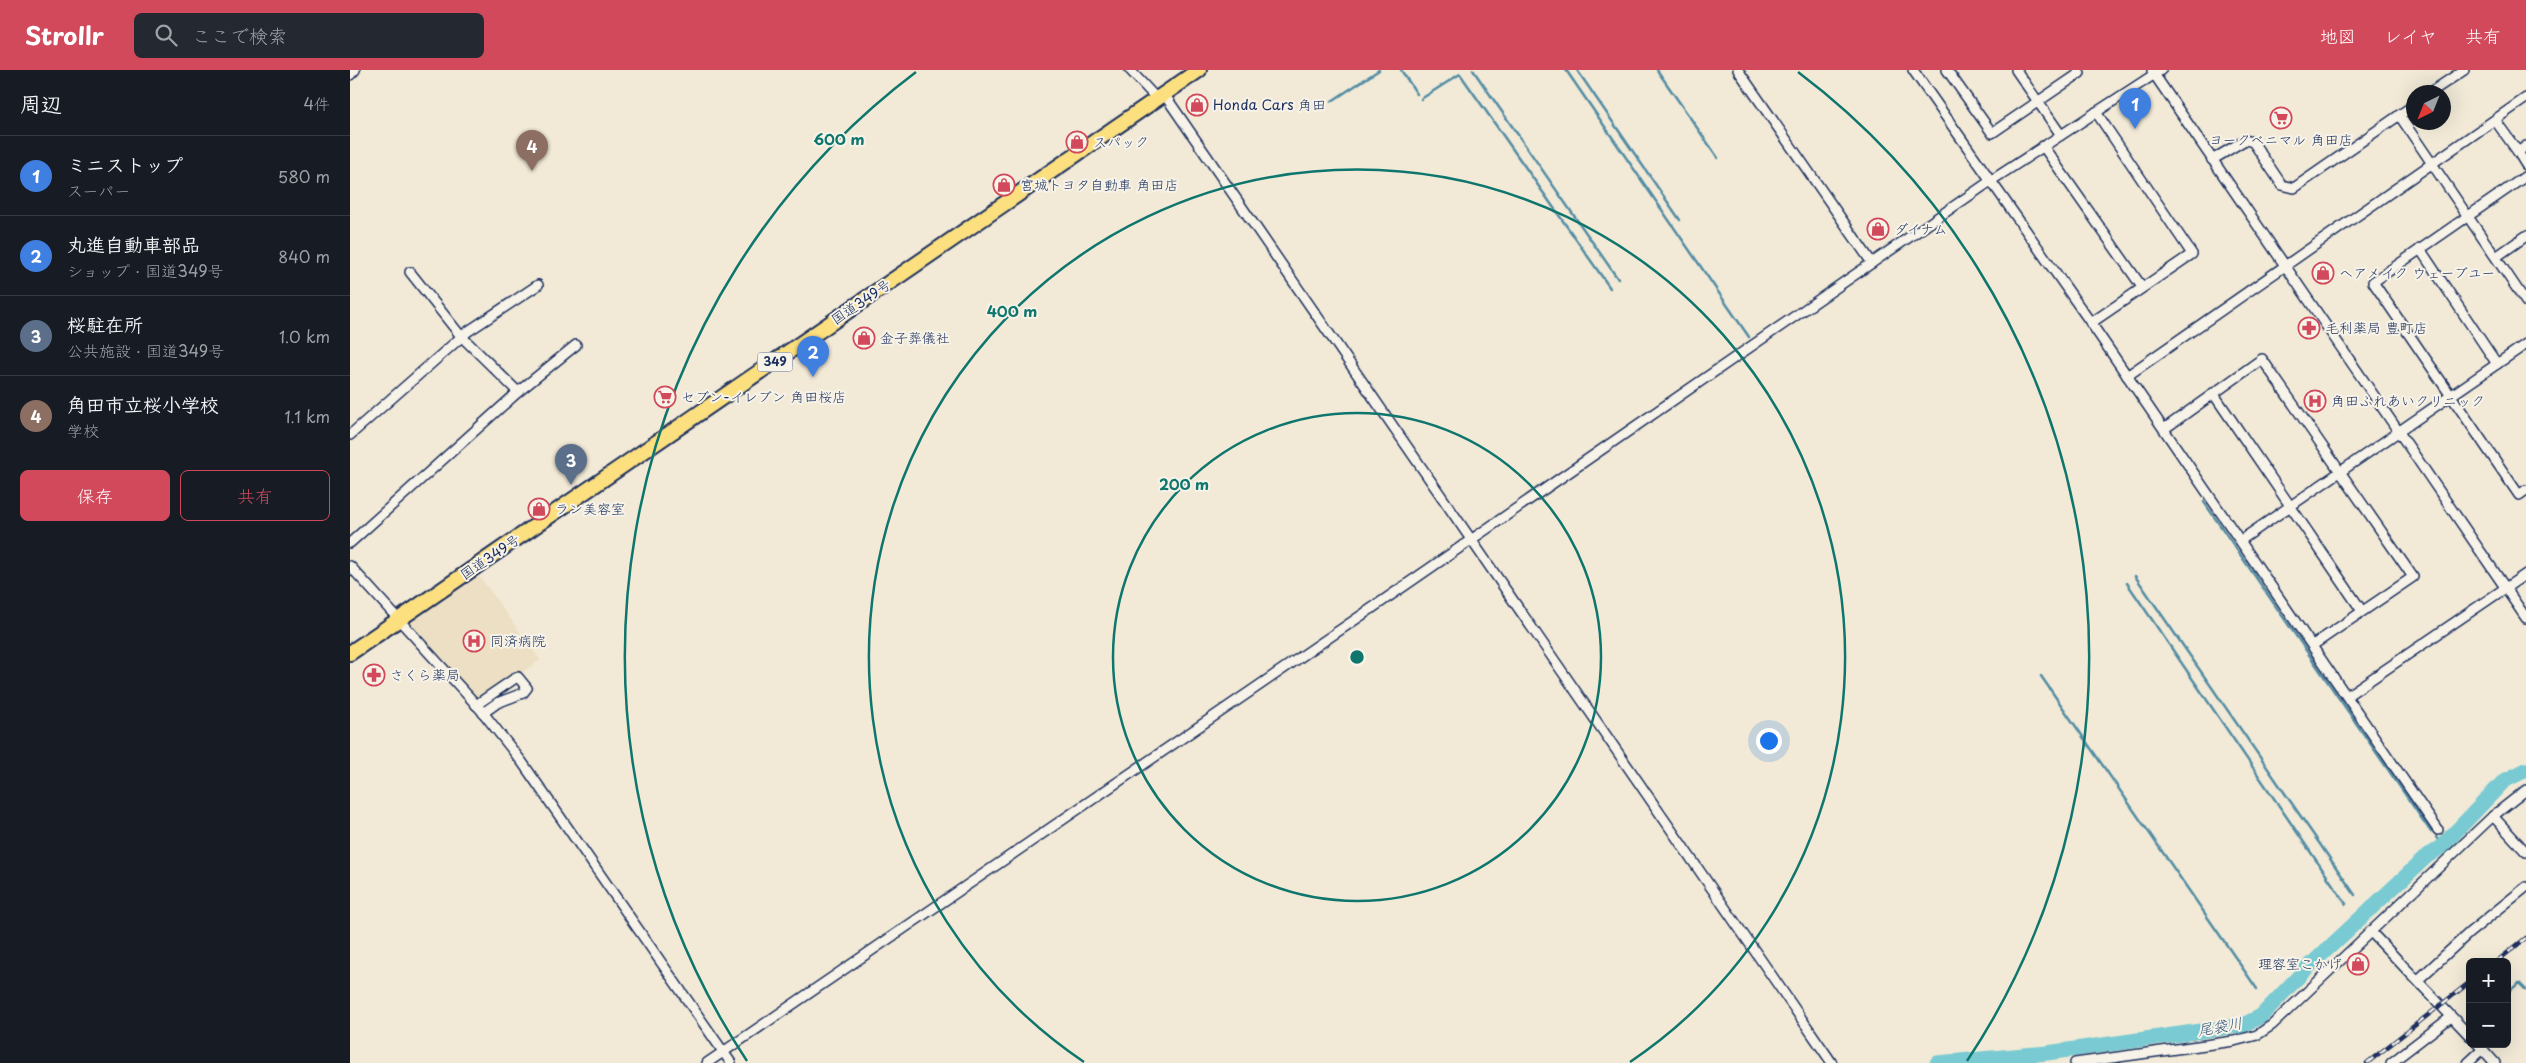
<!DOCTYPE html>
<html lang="ja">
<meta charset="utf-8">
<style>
:root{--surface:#171b24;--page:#242831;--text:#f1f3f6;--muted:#9ea1a6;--line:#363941;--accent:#d1495b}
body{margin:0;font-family:"Playpen Sans","Klee One",sans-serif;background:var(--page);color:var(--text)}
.controls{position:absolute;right:15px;bottom:15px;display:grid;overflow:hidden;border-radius:8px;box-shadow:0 5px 20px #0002}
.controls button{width:45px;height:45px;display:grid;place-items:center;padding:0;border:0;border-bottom:1px solid var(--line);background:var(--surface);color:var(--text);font:25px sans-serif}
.compass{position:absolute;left:2056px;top:15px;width:45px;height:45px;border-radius:50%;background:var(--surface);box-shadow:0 5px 20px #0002;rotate:223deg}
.you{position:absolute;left:1418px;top:670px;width:18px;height:18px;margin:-12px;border:4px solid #fff;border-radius:50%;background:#1a73e8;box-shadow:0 0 0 8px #1a73e833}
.badge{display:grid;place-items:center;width:32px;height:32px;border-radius:50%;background:var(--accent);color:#fff;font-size:16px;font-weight:700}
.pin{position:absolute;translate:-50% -41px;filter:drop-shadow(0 1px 2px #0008)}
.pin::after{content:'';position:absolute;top:26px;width:18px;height:15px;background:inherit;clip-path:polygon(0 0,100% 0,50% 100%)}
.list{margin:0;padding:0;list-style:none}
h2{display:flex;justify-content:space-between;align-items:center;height:65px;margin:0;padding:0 20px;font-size:21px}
h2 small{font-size:16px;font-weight:400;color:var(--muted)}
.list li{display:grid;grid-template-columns:32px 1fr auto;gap:15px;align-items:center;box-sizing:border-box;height:80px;padding:0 20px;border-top:1px solid var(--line)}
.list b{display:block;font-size:19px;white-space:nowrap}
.list p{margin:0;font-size:16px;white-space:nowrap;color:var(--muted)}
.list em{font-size:16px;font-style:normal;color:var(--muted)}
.actions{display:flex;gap:10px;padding:15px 20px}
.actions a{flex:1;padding:11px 0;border:1px solid var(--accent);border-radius:8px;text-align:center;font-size:18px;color:var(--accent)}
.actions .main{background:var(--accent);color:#fff}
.icon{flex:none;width:28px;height:28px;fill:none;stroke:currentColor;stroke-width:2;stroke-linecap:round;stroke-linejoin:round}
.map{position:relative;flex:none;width:2176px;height:993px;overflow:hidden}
header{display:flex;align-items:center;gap:30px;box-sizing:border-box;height:70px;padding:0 25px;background:var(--accent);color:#fff}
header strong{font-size:24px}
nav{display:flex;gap:28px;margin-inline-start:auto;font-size:18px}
.search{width:350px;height:45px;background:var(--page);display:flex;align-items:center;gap:12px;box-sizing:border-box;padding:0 18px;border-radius:8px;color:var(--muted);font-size:19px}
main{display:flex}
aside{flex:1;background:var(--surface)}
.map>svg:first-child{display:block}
</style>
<header>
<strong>Strollr</strong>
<div class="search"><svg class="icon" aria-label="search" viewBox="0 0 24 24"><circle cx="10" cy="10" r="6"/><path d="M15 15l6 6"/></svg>ここで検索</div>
<nav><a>地図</a><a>レイヤ</a><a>共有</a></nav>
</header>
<main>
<aside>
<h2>周辺<small>4件</small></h2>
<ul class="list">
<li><span class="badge" style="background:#3f7fe0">1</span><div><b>ミニストップ</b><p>スーパー</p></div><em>580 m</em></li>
<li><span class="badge" style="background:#3f7fe0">2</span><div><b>丸進自動車部品</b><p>ショップ · 国道349号</p></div><em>840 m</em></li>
<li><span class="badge" style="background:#5c6f8a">3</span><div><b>桜駐在所</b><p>公共施設 · 国道349号</p></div><em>1.0 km</em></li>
<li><span class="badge" style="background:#8d6e63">4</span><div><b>角田市立桜小学校</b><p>学校</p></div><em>1.1 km</em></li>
</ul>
<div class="actions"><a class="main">保存</a><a>共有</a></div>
</aside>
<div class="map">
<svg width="2176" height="993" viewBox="0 0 2176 993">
<rect width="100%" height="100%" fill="#f2ead7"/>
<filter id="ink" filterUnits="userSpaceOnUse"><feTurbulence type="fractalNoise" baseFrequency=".02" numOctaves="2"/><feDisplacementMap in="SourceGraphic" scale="10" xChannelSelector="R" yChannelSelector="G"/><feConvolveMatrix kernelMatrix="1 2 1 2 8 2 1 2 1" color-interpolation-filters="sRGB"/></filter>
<g filter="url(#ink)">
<polygon fill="#ecdfc3" points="128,504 190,590 127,633 55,553"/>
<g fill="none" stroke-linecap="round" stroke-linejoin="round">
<g stroke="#538ca4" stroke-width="2.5">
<polyline points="1051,0 1067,24"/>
<polyline points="1123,0 1268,209"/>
<polyline points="1216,0 1399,267"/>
<polyline points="1227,0 1330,150"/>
<polyline points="1307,0 1368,88"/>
<polyline points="1071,29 1110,4 1260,218"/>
<polyline points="982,31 1029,0"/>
<polyline points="1854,432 2081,762"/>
<polyline points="1785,506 2005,825"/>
<polyline points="1777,513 1996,834"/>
<polyline points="1691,606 1907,919"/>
<polyline points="2086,767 2092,776"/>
<polyline points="2157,923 2169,913 2176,920"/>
</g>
<polyline stroke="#79cad2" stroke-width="15" points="1587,993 1697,983 1893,955 1911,946 1953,902 2076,787 2092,776 2154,711 2176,700"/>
<g stroke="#1b2f5e" stroke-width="12">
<g id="minor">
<polyline points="780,0 807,29"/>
<polyline points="1388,0 1522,193"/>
<polyline points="1563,0 1741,253 2088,760"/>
<polyline points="1597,0 1642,63 1730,3 1728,0"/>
<polyline points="1666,0 1711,65"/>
<polyline points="1802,1 2176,548"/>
<polyline points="0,5 5,0"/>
<polyline points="2081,22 2114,0"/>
<polyline points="814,24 1482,993"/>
<polyline points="2049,45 2176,232"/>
<polyline points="2145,50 2168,82"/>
<polyline points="1693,76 1792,217"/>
<polyline points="2176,76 2168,82 2176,95"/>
<polyline points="1862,90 1895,70 1903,72 1932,115 1944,118 2064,35"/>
<polyline points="2176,106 2023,212 2169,425 2176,420"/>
<polyline points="2070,179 2147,294"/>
<polyline points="2146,187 2176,166"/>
<polyline points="60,202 110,265 168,322"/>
<polyline points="1741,253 1842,184 1746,42"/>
<polyline points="1777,306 2176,28"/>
<polyline points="1863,323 2012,541"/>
<polyline points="1814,359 1912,289 2063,507 1963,575"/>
<polyline points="0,365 117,262 188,215"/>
<polyline points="1891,470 2176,274"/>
<polyline points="0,473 168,322 226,275"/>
<polyline points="0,496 131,640 172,692 381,993"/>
<polyline points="1998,625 2176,504"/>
<polyline points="126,635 164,609 168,607 177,618 173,623 147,633 133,643"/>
<polyline points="2143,746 2176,782"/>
<polyline points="2020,861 2120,966"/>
<polyline points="2068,910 2119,863 2176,817"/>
<polyline points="2128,974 2145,993"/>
<polyline points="357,993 1031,532 1642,110 1811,0"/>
<polyline points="1725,993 1884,971 1907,965 1922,955 2143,746 2176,720"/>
<polyline points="2041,993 2101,947"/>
<polyline points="2118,993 2133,979"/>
</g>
</g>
<g stroke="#1b2f5e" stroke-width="18">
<polyline id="highway" points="0,583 849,0"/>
</g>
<use href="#minor" stroke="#f7f3e8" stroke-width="9"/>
<use href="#highway" stroke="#fce080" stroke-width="14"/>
<g stroke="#1b2f5e" stroke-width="4.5">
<g id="rail">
<polyline points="2146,892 2176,868"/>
<polyline points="2017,993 2120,912"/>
</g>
</g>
<use href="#rail" stroke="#f7f3e8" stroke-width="2.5" stroke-dasharray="8" stroke-linecap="butt"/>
</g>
</g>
<g fill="none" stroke="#0f766e" stroke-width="2.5">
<circle cx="1007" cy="587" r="244"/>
<path d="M734 992A488 488 0 1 1 1280 992"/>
<path d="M397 991A732 732 0 0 1 566 2M1448 2A732 732 0 0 1 1617 991"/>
</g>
<defs>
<g id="shop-ring" transform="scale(1.125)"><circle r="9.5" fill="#f7f3e8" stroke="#d1495b" stroke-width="1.5"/><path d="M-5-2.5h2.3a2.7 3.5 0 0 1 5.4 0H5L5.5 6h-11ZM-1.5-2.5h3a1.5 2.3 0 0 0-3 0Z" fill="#d1495b"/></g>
<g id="supermarket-ring" transform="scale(1.125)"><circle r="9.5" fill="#f7f3e8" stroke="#d1495b" stroke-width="1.5"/><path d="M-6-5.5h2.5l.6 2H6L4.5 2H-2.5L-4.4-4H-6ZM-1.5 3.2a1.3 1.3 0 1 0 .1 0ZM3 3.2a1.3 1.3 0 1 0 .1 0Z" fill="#d1495b"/></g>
<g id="pharmacy-ring" transform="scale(1.125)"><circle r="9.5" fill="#f7f3e8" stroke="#d1495b" stroke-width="1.5"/><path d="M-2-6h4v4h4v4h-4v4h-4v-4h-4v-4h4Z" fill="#d1495b"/></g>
<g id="hospital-ring" transform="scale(1.125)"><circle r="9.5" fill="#f7f3e8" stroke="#d1495b" stroke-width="1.5"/><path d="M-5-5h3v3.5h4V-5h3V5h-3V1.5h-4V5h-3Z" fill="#d1495b"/></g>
</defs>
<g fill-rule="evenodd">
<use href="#shop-ring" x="847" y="35"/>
<use href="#supermarket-ring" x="1931" y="48"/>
<use href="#shop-ring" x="727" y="72"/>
<use href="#shop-ring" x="654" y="115"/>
<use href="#shop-ring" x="1528" y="159"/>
<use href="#shop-ring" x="1973" y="203"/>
<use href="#pharmacy-ring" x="1959" y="258"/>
<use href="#shop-ring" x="514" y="268"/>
<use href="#supermarket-ring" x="315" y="327"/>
<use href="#hospital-ring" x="1965" y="331"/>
<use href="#shop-ring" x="189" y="439"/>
<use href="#hospital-ring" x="124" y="571"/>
<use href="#pharmacy-ring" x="24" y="605"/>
<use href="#shop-ring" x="2008" y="894"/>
</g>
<g text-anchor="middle" stroke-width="4" stroke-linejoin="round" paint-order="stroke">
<rect fill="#f7f3e8" stroke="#5d6a87" stroke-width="1" x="407.5" y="282.5" width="35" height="19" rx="4"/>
<g font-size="12" font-weight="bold" fill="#1b2f5e">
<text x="425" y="296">349</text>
</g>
<g font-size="14" fill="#1b2f5e" stroke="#f7f3e8" text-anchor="start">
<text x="863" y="40">Honda Cars 角田</text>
<text x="1931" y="75" text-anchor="middle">ヨークベニマル 角田店</text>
<text x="743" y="77">スパック</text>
<text x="670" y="120">宮城トヨタ自動車 角田店</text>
<text x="1544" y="164">ダイナム</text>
<text x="1989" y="208">ヘアメイク ウェーブユー</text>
<text x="1975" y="263">毛利薬局 豊町店</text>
<text x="530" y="273">金子葬儀社</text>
<text x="331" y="332">セブン-イレブン 角田桜店</text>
<text x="1981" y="336">角田ふれあいクリニック</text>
<text x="205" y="444">ラン美容室</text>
<text x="140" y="576">同済病院</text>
<text x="40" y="610">さくら薬局</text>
<text x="1992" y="899" text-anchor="end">理容室こかげ</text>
</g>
<g font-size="14" fill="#1b2f5e" stroke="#f7f3e8">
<text transform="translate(511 232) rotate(-34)" y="5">国道349号</text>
<text transform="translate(140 487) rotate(-34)" y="5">国道349号</text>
</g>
<g font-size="15" font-style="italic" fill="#32567b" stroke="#f7f3e8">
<text transform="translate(1870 957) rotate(-10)" y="5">尾袋川</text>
</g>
</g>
<circle cx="1007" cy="587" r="8" fill="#0f766e" stroke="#f7f3e8" stroke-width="2.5"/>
<g font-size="15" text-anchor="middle" font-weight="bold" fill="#0f766e" stroke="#f7f3e8" stroke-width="4" stroke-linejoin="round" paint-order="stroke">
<text x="489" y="75">600 m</text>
<text x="662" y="247">400 m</text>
<text x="834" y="420">200 m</text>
</g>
</svg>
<div class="controls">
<button>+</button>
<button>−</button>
</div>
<svg class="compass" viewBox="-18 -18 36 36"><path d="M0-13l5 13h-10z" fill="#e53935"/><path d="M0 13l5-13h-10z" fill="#9ea1a6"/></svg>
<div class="you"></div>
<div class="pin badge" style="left:1785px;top:59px;background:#3f7fe0">1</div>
<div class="pin badge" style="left:463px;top:307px;background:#3f7fe0">2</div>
<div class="pin badge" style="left:221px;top:415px;background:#5c6f8a">3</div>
<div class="pin badge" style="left:182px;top:101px;background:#8d6e63">4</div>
</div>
</main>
